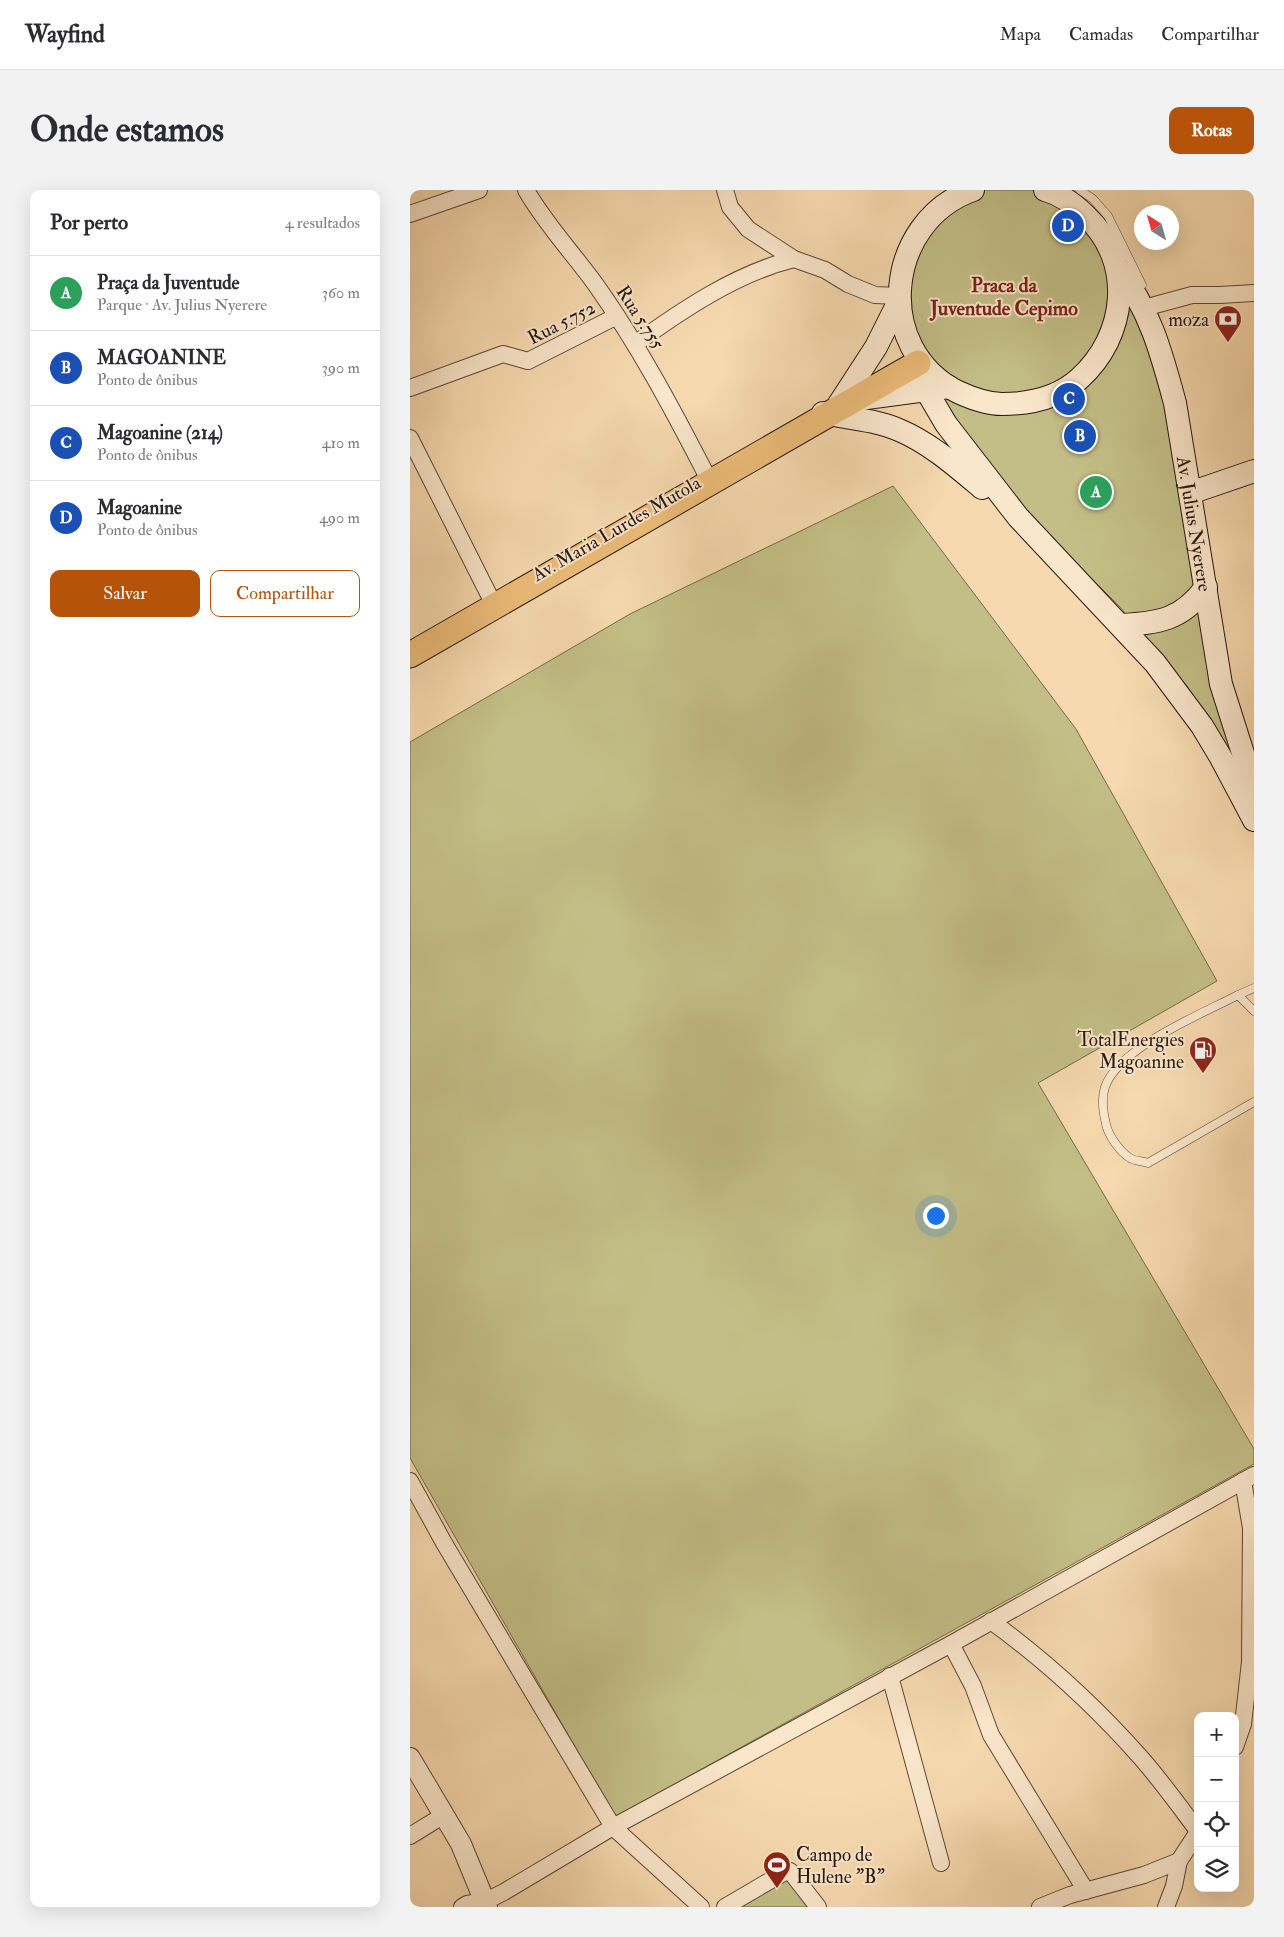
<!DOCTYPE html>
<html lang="pt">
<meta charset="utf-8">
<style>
:root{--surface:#fff;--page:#f2f2f3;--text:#2b2b33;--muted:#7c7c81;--line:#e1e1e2;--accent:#b45309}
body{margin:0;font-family:"IM FELL Double Pica",serif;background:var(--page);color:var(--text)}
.controls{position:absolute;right:15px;bottom:15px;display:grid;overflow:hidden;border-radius:10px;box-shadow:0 5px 20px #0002}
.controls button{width:45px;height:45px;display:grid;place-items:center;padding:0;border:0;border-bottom:1px solid var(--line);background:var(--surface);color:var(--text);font:25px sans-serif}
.compass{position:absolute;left:724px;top:15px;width:45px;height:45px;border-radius:50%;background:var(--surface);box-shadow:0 5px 20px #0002;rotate:323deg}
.you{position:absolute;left:525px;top:1025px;width:18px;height:18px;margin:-12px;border:4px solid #fff;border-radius:50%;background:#1a73e8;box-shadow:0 0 0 8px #1a73e833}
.badge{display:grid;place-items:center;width:32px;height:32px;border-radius:50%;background:var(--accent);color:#fff;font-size:16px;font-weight:700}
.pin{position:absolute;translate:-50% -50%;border:2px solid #fff;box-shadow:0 1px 5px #0006}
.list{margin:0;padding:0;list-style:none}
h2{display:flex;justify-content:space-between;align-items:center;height:65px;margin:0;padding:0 20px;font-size:21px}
h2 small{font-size:16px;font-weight:400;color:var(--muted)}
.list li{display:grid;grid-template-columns:32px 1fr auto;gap:15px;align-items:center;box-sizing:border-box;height:75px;padding:0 20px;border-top:1px solid var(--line)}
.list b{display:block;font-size:19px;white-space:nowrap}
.list p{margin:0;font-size:16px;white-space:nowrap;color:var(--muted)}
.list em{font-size:16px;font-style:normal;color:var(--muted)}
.actions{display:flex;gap:10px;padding:15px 20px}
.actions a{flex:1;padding:11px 0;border:1px solid var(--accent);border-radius:10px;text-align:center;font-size:18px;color:var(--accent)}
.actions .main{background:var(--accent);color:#fff}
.icon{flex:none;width:28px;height:28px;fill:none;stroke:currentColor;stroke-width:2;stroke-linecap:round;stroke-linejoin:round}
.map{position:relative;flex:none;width:844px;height:1717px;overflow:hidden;border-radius:10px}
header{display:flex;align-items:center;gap:30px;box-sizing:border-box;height:70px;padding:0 25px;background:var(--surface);border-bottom:1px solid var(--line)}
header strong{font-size:24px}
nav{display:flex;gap:28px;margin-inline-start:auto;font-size:18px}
.intro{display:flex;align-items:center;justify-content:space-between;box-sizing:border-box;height:120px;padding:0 30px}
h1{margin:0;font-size:35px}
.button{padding:12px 22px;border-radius:10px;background:var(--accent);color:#fff;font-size:18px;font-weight:700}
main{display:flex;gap:30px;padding:0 30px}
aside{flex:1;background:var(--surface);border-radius:10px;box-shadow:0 5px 20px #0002}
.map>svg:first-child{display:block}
</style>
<header>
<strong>Wayfind</strong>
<nav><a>Mapa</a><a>Camadas</a><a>Compartilhar</a></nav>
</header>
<div class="intro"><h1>Onde estamos</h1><a class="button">Rotas</a></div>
<main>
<aside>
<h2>Por perto<small>4 resultados</small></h2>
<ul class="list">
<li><span class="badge" style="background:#2e9e5b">A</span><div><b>Praça da Juventude</b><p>Parque · Av. Julius Nyerere</p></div><em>360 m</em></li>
<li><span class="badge" style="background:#1a4fb4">B</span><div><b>MAGOANINE</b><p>Ponto de ônibus</p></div><em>390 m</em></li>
<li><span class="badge" style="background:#1a4fb4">C</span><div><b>Magoanine (214)</b><p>Ponto de ônibus</p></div><em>410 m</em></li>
<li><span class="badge" style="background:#1a4fb4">D</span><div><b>Magoanine</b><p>Ponto de ônibus</p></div><em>490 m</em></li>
</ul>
<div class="actions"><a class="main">Salvar</a><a>Compartilhar</a></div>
</aside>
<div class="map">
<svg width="844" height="1717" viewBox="0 0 844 1717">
<rect width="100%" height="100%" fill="#f7d9af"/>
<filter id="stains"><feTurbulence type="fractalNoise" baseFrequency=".004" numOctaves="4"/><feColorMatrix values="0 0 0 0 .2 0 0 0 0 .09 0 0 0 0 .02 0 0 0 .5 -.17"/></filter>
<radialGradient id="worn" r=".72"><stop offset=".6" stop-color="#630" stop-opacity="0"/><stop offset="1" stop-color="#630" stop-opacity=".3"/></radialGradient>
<g fill="#c3be87" stroke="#746a4b">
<polygon points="565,0 635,0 664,15 744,143 844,607 777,496 710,417 615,322 554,246 504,161 499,59"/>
<polygon points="483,296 666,539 807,791 628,893 844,1259 844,1274 205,1627 0,1268 0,552 220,424"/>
<polygon points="375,1681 398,1717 320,1717"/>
</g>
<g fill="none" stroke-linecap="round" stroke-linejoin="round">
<g stroke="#5a4837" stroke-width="9">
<g id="service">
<polyline points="670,0 683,9 698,26 732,95"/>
<polyline points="828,805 844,798"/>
<path d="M844,821L828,805C792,824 709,857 695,897C691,909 693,922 696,934C698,945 710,962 720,968C724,971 733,971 738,973L844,912"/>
</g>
</g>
<g stroke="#5a4837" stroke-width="18">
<g id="minor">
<path d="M116,0C136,35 163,63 186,95C229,156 263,220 297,286"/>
<polyline points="315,0 320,17 338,39 384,69 415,80 438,94 465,105 489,106"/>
<polyline points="0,24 69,0"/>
<polyline points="734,118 782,105 810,105 844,103"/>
<path d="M225,154C272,120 327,83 384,69"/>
<polyline points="0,198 93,164 118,171 207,126"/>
<polyline points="0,248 81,409"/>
<polyline points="0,1291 34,1353 203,1637 291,1717"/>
<path d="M581,1431C636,1471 687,1518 732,1569C752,1592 770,1617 788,1641"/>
<polyline points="541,1454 563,1496 581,1545 676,1701"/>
<polyline points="480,1486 531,1673"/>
<polyline points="825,1557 833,1534 840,1472 841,1338 833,1291"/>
<polyline points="0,1646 34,1625"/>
<polyline points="52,1717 57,1714 76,1711 94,1702 203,1637 541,1454 844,1285"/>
<polyline points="315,1717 373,1683 380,1681 408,1717"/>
<polyline points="630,1717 660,1705 734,1685 769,1671 788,1642"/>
<polyline points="756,1717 764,1696 769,1671"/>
</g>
</g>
<g stroke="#5a4837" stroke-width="22">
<polyline id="tertiary" points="0,1568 51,1654 77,1717"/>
</g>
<g stroke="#26170f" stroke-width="24">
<g id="secondary">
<path d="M563,0C475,31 462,159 548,202C561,208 577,214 592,214C618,214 648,208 669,189C717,146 725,72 676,26C665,15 650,4 635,0"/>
<path id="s1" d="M708,79C740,119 752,165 765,213L811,494L844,598"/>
<polyline points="512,188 516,200 536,234 608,327 745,473 792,536 810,566 844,630"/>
<polyline points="449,209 539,197"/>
<polyline points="429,214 466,157 489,111"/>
<path d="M413,223C438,228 466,230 489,240C520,253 547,277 572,298"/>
<polyline points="780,303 844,281"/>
<path d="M711,435C749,433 772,430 796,397"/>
</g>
</g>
<g stroke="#26170f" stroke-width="27">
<polyline id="primary" points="0,465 508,173"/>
</g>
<use href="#service" stroke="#fae6cb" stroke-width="8"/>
<use href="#minor" stroke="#fae6cb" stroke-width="16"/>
<use href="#tertiary" stroke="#fae6cb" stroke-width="20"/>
<use href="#secondary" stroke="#fae6cb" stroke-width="22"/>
<use href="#primary" stroke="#ecbc78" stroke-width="25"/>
</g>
<defs>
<g id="bank-pin" transform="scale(1.4375)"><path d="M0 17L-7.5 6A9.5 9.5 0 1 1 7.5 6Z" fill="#8f2418" stroke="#fae6cb"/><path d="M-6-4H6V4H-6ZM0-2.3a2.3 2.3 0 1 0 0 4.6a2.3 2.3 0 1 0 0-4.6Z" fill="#fff"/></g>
<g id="fuel-pin" transform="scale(1.4375)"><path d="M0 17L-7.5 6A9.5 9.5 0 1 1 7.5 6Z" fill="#8f2418" stroke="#fae6cb"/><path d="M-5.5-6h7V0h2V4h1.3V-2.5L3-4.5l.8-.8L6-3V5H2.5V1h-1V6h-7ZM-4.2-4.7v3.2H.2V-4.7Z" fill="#fff"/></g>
<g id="stadium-pin" transform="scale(1.4375)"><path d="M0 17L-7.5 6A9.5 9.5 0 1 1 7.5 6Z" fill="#8f2418" stroke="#fae6cb"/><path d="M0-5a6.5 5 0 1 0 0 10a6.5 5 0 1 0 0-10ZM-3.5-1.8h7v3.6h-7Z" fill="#fff"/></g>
</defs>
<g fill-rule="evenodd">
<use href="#bank-pin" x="818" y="129"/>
<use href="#fuel-pin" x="793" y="860"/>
<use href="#stadium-pin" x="367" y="1675"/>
</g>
<g text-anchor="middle" stroke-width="4" stroke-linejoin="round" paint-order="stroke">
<g font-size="19" fill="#26170f" stroke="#fae6cb">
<text transform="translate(231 127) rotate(57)" y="7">Rua 5.755</text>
<text transform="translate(151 132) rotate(-27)" y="7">Rua 5.752</text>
<text dy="7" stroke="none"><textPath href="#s1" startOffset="269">Av. Julius Nyerere</textPath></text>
<text transform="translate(206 338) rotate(-30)" y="7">Av. Maria Lurdes Mutola</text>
</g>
<g font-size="19" fill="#26170f" stroke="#fae6cb" text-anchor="end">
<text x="799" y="136">moza</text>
<text x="774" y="856">TotalEnergies<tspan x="774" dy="22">Magoanine</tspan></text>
<text x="386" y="1671" text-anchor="start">Campo de<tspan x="386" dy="22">Hulene "B"</tspan></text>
</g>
<g font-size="20" font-weight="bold" fill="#7a1f14" stroke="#fae6cb">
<text x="594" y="102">Praca da<tspan x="594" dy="23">Juventude Cepimo</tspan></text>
</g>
</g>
<rect width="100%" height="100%" filter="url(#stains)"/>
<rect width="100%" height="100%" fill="url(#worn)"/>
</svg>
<div class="controls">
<button>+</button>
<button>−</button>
<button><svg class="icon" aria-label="locate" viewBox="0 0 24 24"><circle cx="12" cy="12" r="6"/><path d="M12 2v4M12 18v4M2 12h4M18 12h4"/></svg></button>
<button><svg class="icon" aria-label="layers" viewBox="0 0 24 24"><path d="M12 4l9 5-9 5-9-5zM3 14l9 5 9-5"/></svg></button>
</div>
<svg class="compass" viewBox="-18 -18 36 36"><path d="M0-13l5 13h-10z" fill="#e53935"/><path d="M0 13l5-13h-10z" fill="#7c7c81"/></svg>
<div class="you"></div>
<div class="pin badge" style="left:686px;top:302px;background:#2e9e5b">A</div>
<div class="pin badge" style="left:670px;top:246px;background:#1a4fb4">B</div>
<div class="pin badge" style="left:659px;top:209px;background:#1a4fb4">C</div>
<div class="pin badge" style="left:658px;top:36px;background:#1a4fb4">D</div>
</div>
</main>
